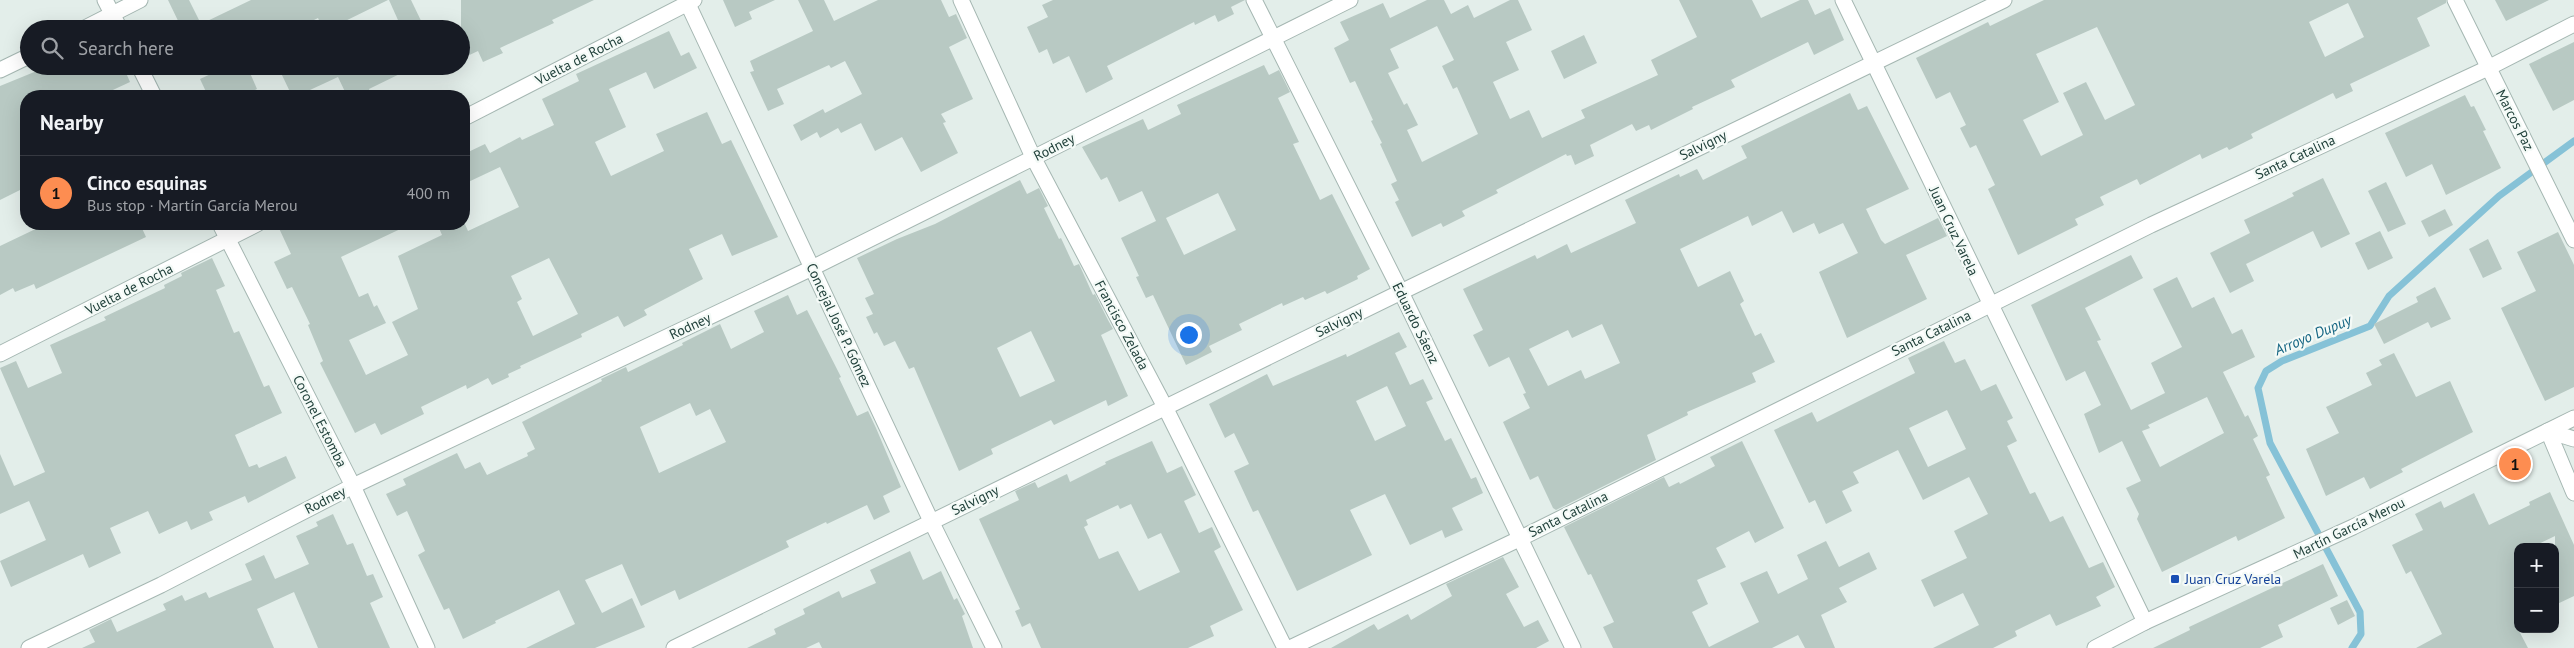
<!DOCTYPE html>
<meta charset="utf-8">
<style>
:root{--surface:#171b24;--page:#20242c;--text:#f1f3f6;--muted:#9ea1a6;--line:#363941;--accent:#fd8d51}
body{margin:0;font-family:"PT Sans",sans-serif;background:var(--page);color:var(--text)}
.controls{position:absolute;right:15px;bottom:15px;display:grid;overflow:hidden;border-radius:10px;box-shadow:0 5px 20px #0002}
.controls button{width:45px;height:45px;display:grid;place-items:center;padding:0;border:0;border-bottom:1px solid var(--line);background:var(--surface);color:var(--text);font:25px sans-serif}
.you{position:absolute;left:1188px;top:334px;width:18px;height:18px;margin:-12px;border:4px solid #fff;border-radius:50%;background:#1a73e8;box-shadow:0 0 0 8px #1a73e833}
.badge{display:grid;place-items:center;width:32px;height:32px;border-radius:50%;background:var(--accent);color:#111;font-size:16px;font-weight:700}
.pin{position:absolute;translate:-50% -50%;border:2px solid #fff;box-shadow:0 1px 5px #0006}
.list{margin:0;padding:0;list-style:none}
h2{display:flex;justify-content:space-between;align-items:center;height:65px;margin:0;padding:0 20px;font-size:21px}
h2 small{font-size:16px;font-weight:400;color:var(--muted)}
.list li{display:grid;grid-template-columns:32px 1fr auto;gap:15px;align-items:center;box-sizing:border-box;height:75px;padding:0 20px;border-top:1px solid var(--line)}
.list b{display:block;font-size:19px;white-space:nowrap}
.list p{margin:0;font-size:16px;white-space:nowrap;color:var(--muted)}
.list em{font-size:16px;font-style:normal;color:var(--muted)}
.icon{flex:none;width:28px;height:28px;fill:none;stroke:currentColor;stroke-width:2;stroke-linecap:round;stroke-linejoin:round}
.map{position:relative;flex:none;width:2574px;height:648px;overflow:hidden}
.search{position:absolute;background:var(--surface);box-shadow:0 5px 20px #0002;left:20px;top:20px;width:450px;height:55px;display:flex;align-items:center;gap:12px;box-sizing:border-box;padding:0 18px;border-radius:28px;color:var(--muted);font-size:19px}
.panel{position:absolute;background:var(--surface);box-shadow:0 5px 20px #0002;left:20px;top:90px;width:450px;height:140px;border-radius:20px}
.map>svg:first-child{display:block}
</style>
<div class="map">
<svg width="2574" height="648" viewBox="0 0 2574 648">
<rect width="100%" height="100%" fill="#e3eeea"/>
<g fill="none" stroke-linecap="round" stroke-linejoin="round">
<polyline stroke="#86c2d7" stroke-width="7" points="2352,648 2361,634 2360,612 2270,443 2258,388 2266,371 2282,361 2370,326 2389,296 2499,196 2574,141"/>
</g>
<g fill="#b8c9c3" fill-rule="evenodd">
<polygon points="168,0 189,0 201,24 251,0 388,0 329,29 323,29 318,18 296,29 182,29"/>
<polygon points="389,0 411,0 425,29 402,29"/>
<polygon points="461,0 594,0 552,20 554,23 500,48 503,53 483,62 478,51 461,59"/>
<polygon points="723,0 775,0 749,12 752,19 735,27"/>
<polygon points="798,0 824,0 834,21 878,0 941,0 949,17 956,14 967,38 949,47 973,99 941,114 946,122 943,123 958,153 921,172 902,137 875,151 861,123 841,133 838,128 820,138 817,132 801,141 793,125 823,109 825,113 862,94 845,61 831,68 829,65 777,89 784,104 768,111 750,72 754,71 750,61 813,31"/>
<polygon points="1053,0 1245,0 1231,7 1234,14 1218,22 1215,15 1195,25 1194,22 1107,66 1113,79 1086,93 1069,56 1053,64 1047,49 1039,53 1027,27 1048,17 1042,5"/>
<path d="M1427,0H1444L1451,14L1468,5L1474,18L1510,0H1518L1532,30L1506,42L1519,70L1493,82L1510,119L1529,110L1542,138L1585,118L1581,110L1658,75L1651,60L1697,37L1679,0H1752L1761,18L1800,0H1808L1815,15L1830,8L1844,40L1814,55L1808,42L1731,80L1735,87L1692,107L1693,109L1651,130L1649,125L1636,131L1632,124L1590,145L1594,156L1575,165L1571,155L1567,156L1566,154L1496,190L1498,193L1462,211L1465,216L1443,227L1441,223L1412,237L1395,202L1399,200L1391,184L1397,181L1380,144L1382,143L1371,121L1373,120L1355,81L1350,83L1334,48L1349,40L1340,22L1383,3L1390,18ZM1437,26L1454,60L1442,66L1453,89L1457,87L1478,134L1422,162L1407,130L1418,125L1407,103L1404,105L1388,73L1399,68L1390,49Z"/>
<path d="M2044,0H2446V3L2417,18L2430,46L2350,84L2353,91L2336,99L2333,93L2251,134L2253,138L2229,150L2227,147L2202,159L2200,154L2140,185L2137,179L2100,197L2104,205L2075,219L2078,225L2018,255L1988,189L1995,185L1976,145L1970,148L1960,128L1966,125L1950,92L1936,99L1916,58L1988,22L1990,26ZM2348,3L2364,37L2325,57L2309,22ZM2097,27L2135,105L2105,120L2086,82L2063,93L2083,135L2041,156L2023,120L2059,102L2036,54Z"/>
<polygon points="2495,0 2549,0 2506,21"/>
<path d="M669,31L681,56L689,52L697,68L654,89L646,72L609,89L626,127L595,142L611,176L664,151L656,134L707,112L722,144L731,140L778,237L732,256L722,234L689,249L703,279L644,310L647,315L624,327L618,316L581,334L582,337L520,366L521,368L508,374L509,377L492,385L488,378L467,389L466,385L421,407L424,414L381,435L375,423L355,433L320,363L323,361L308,325L310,324L292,287L287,289L274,262L291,254L277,224H411L341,257L359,297L368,293L374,307L377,305L386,323L349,340L366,375L408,355L392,322L418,309L398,256L442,235L439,228L449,224H464V222L468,231L519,207L500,167L464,184V154L485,144L490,153L520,137L522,140L554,125L542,99L579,81L576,74ZM549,258L578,314L533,336L517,302L522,299L511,276Z"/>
<polygon points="1584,35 1597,63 1564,79 1551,51"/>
<polygon points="2574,42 2574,100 2553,111 2529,64"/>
<path d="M1264,65L1269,75L1279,70L1290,92L1278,98L1299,142L1293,144L1320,200L1332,194L1370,269L1357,276L1358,279L1327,294L1325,291L1305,300L1303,297L1283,306L1282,303L1239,324L1242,330L1209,346L1212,352L1186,365L1153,295L1146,298L1136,277L1139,276L1121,238L1156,221L1142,191L1119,202L1107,177L1101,180L1082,147L1143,119L1148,130L1181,114L1177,105ZM1218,193L1236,230L1184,255L1166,218Z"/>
<polygon points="49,66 123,66 130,82 100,96 26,96 26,187 0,200 0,86"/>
<polygon points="228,66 247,66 257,89 242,96 208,96 200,79"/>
<polygon points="296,66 416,66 369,89 372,96 347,96 338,77 297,96 292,96 281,73"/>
<path d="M1850,93L1858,110L1867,106L1909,189L1866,209L1881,240L1885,244L1938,218L1947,236L1906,255L1927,299L1847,338L1819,272L1858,253L1843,223L1819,234L1814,223L1793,233L1782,211L1752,226L1748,216L1680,249L1698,287L1730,271L1744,301L1740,304L1755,336L1761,333L1775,362L1752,373L1756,382L1687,412L1688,415L1647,435L1656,460L1556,510L1553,508L1538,476L1530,480L1503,422L1530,408L1523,394L1526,393L1509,357L1489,367L1473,335L1483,330L1463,289L1535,255L1537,259L1567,244L1571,253L1636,223L1625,200L1679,174L1680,177L1697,169L1703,180L1747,158L1741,146ZM1602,324L1620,363L1585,379L1581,370L1548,386L1529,349L1568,330L1572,338Z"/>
<polygon points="2465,95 2471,107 2474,106 2486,130 2483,131 2501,168 2446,195 2432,164 2406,177 2385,133"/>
<polygon points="2323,178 2350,234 2321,248 2313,231 2246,264 2254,281 2230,293 2210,253 2250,233 2244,220 2294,196 2292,193"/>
<path d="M1020,180L1027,194L1039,188L1048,206L1044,208L1059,239L1061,238L1074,266L1079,264L1093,295L1095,294L1108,320L1113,329L1101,335L1128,396L1108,406L1106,400L1054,425L1051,420L991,449L993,454L959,471L914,367L909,369L895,341L884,346L877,332L874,334L866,317L873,314L865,298L874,294L857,258L897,239L935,224ZM1031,331L1055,381L1020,397L997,348Z"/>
<polygon points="2386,182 2406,224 2388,232 2368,191"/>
<polygon points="2445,209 2453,225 2429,237 2421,221"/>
<polygon points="46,224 140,224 146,237 36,289 34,284 15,292 13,288 0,295 0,246"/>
<polygon points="2380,231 2393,258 2368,270 2355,243"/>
<polygon points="2558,232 2574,265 2574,387 2545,401 2501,308 2536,291 2517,252"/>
<polygon points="2488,239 2502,269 2483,278 2469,249"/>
<path d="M2131,255L2143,278L2085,308L2101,340L2097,341L2131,410L2165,393L2151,363L2182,347L2153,289L2177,277L2192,308L2214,297L2232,334L2242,329L2255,357L2223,372L2245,417L2248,415L2258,436L2253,439L2270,475L2266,477L2285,518L2238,541L2236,536L2162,572L2137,519L2139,514L2126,488L2141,481L2122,441L2099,453L2084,414L2101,405L2085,371L2066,381L2031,305ZM2207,397L2224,433L2160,467L2142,431L2150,428L2148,425Z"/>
<polygon points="212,258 225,286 216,290 234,333 239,331 264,387 269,385 282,413 235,435 249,467 257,464 259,468 286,456 296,478 248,503 245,496 209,512 213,520 191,530 187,521 159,534 148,511 110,528 121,553 89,568 83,554 11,587 0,561 46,540 29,501 0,514 0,454 14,486 45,472 0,368 16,361 28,388 62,373 50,345 106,320 104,317 165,288 164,285 182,276 181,273"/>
<polygon points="2435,287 2451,319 2431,328 2428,322 2384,344 2374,324 2418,302 2416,297"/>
<path d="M788,295L797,315L807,310L841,377L839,378L857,416L868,411L876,428L901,487L883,496L890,512L874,520L867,505L827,524L826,522L786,541L789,547L679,600L675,590L641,606L622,564L585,580L602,613L632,598L645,627L595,648H526L575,624L559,590L495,621L496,623L463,639L449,608L444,610L418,555L425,551L407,511L397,516L386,494L406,485L403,479L457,453L465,469L480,462L487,475L528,456L527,453L535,449L522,422L602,381L601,379L626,367L628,372L683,345L682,343L720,324L731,349L764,332L754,311ZM690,403L696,416L710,409L726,442L659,473L640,427Z"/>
<path d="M1399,332L1407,347L1395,353L1410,385L1423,379L1433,399L1426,402L1445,441L1451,438L1471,479L1476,477L1483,493L1452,508L1463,530L1445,538L1442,530L1410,545L1385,494L1350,510L1372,555L1297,591L1258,510L1253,512L1234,471L1249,464L1234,433L1225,438L1209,404L1267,374L1273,386L1346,354L1347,357ZM1387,386L1406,426L1375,441L1356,401Z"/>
<path d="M1944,341L1955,363L1965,359L1981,391L1996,384L2013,418L2007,421L2017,441L2007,446L2030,494L2035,492L2050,522L2063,516L2089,568L2103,562L2115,587L2096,597L2101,606L2056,626L2050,614L2015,631L2017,636L1993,648H1933L1979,625L1963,593L1934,607L1921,580L1967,558L1954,531L1988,514L1969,477L1923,500L1898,450L1853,472L1859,483L1842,491L1852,511L1826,524L1815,500L1809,503L1774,430L1812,412L1817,422L1915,373L1908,358ZM1947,410L1966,449L1928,467L1909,428Z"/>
<polygon points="2394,353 2416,397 2450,381 2473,432 2401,469 2403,472 2370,489 2364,477 2326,496 2306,449 2339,433 2326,407 2372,385 2366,373 2382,365 2379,360"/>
<path d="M1152,441L1167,473L1182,466L1196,495L1184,501L1199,533L1212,527L1221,547L1214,551L1243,610L1210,626L1214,636L1188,648H1041L1030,623L1022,627L1015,611L1020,609L979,519L1019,500L1015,491L1035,482L1038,488L1067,474L1070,482L1106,464L1105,462ZM1131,504L1148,539L1161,533L1180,572L1139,591L1118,551L1099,559L1084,527L1088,525L1086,520L1118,505L1120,509Z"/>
<polygon points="1742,441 1784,528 1755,543 1749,531 1716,548 1726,567 1697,580 1708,604 1692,612 1709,647 1759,622 1740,583 1767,571 1778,594 1808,579 1797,555 1826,541 1839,567 1869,552 1877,569 1839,588 1847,602 1821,615 1835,648 1805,648 1798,635 1772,648 1613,648 1603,627 1614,622 1591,574 1588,575 1564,527 1664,477 1669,487 1679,482 1680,484 1715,466 1710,457"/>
<polygon points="2550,492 2574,545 2574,596 2555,605 2555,536 2532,547 2518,547 2518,629 2528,648 2416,648 2442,634 2411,571 2406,574 2392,545 2423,530 2415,514 2441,501 2444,508 2474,493 2489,525 2530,505 2529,502"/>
<polygon points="333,514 347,545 353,543 367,576 373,574 383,597 370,603 390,648 318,648 294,592 257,609 274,648 82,648 95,642 89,630 111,619 117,632 166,610 163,604 182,595 185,601 206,592 209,598 252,580 245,564 264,555 275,579 309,564 296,536 318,526 316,522"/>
<polygon points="910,551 923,580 941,571 954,600 957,598 965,614 962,616 973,648 822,648 819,642 806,648 747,648 776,634 774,629 805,614 803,609 839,591 842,598 876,583 870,570"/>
<polygon points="1503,557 1519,587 1506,594 1524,627 1538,620 1549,641 1536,648 1331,648 1374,624 1378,630 1408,614 1411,620 1452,596 1446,584"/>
<polygon points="2323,564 2338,596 2278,625 2283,637 2260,648 2153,648 2190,630 2189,627"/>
<polygon points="2347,600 2355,616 2338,625 2330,608"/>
</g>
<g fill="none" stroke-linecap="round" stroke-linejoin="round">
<g stroke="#a5b7b2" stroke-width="17">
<g id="minor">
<polyline points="105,0 120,29"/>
<polyline points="686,0 931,521 994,648"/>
<polyline points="961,0 1033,157 1165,407 1285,648"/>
<polyline points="1254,0 1401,292 1573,648"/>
<polyline points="1843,0 2145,622"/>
<polyline points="2455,0 2574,240"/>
<polyline points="83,29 140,0"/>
<polyline points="139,66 154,96"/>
<polyline points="0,70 29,56"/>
<polyline points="464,118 694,0"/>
<polyline points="220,224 353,486 427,648"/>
<polyline points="0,354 257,224"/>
<polyline points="2548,431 2574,493"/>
<polyline points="2548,431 2574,439"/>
<polyline points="29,648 161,585 353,486 812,268 1350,0"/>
<polyline points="674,648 1401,292 2004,0"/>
<polyline points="1290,648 1519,539 2151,225 2488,68 2574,24"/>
<polyline points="2095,648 2145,622 2353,527 2574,418"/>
</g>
</g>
<use href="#minor" stroke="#fff" stroke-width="15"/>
</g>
<rect fill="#1a4fb4" stroke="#f4faf7" stroke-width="2" x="2170" y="574" width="10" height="10" rx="2.5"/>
<g text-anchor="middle" stroke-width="4.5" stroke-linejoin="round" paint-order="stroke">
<g font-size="14" fill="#21413b" stroke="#f4faf7">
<text transform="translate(579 59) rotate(-27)" y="5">Vuelta de Rocha</text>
<text transform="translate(2515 120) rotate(63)" y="5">Marcos Paz</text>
<text transform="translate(1703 145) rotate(-26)" y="5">Salvigny</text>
<text transform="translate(1054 147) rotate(-27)" y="5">Rodney</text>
<text transform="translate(2295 157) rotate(-25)" y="5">Santa Catalina</text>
<text transform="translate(1954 231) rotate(65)" y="5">Juan Cruz Varela</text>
<text transform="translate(129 289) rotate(-27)" y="5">Vuelta de Rocha</text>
<text transform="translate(1339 322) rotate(-26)" y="5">Salvigny</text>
<text transform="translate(1416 323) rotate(64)" y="5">Eduardo Sáenz</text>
<text transform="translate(839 325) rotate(65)" y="5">Concejal José P. Gómez</text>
<text transform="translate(1122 325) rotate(62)" y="5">Francisco Zelada</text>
<text transform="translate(690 326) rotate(-25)" y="5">Rodney</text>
<text transform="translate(1931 333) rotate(-26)" y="5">Santa Catalina</text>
<text transform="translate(320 421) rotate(63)" y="5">Coronel Estomba</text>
<text transform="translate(325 500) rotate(-27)" y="5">Rodney</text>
<text transform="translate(975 500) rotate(-26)" y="5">Salvigny</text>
<text transform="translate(1568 514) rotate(-26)" y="5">Santa Catalina</text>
<text transform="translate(2349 528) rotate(-26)" y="5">Martín García Merou</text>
</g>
<g font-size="14" fill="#164399" stroke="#f4faf7" text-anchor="start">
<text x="2185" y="584">Juan Cruz Varela</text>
</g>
<g font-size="15" font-style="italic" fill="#156582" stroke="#f4faf7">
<text transform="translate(2313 335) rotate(-23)" y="5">Arroyo Dupuy</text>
</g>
</g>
</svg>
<div class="controls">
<button>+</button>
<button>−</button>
</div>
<div class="you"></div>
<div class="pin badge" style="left:2515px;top:464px">1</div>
<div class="search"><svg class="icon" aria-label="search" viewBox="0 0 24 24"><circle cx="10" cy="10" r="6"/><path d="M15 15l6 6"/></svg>Search here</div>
<section class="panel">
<h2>Nearby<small></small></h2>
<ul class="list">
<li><span class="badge">1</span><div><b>Cinco esquinas</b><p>Bus stop · Martín García Merou</p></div><em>400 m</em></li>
</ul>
</section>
</div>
